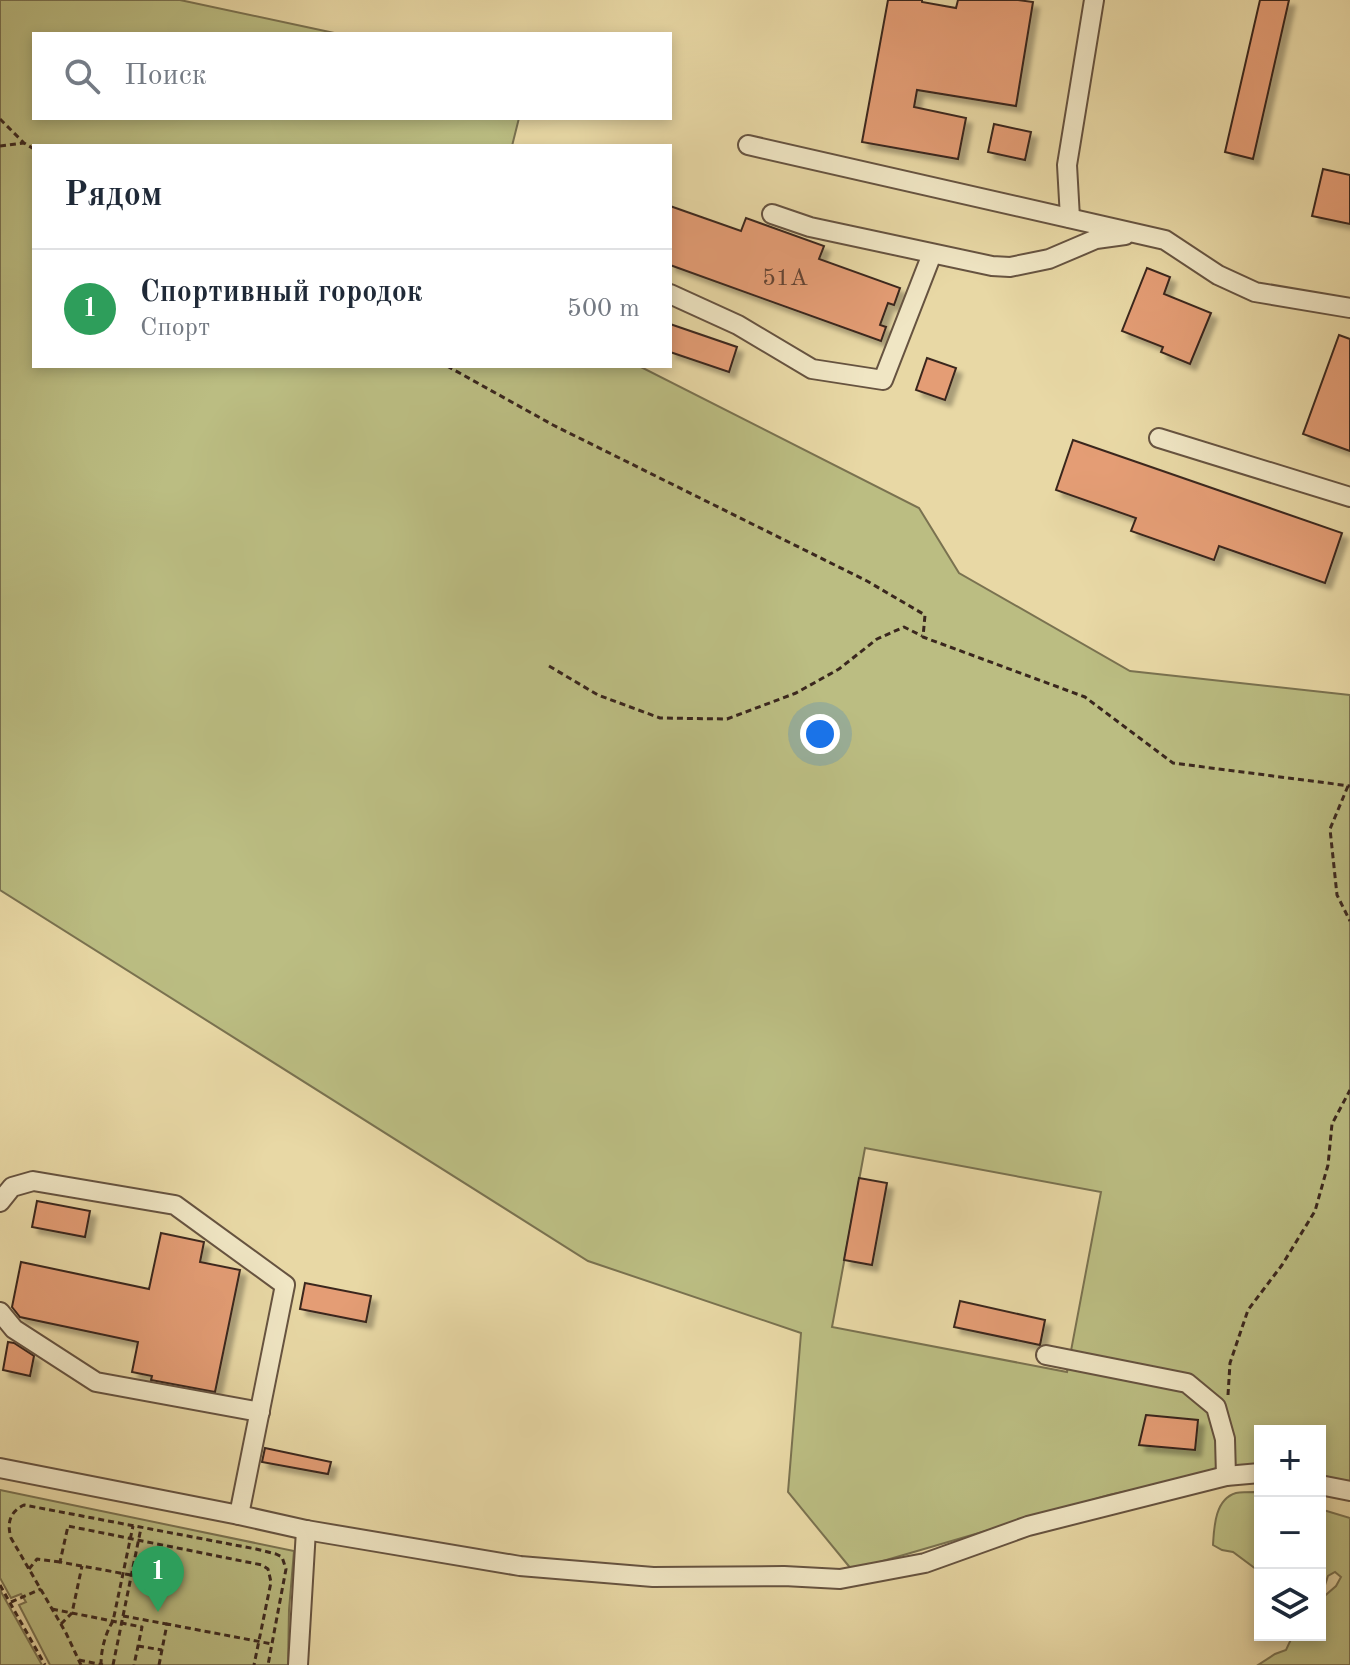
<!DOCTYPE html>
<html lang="ru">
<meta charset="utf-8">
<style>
:root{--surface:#fff;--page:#f2f2f3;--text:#1f2937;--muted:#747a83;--line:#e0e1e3;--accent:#ea580c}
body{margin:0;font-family:"Old Standard TT",serif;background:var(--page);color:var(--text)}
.controls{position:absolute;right:24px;bottom:24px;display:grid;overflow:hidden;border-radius:0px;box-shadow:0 4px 12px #0003}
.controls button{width:72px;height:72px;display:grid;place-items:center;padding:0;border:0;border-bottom:2px solid var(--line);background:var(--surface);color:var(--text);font:40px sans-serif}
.you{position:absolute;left:820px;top:734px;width:28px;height:28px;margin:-20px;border:6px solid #fff;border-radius:50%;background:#1a73e8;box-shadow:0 0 0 12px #1a73e833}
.badge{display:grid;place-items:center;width:52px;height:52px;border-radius:50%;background:var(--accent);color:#fff;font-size:26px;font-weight:700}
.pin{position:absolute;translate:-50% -66px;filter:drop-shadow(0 2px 4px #0008)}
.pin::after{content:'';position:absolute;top:42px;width:28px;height:24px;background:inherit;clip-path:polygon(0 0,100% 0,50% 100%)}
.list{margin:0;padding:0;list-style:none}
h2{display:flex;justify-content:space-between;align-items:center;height:104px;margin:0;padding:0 32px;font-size:34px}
h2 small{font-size:26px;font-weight:400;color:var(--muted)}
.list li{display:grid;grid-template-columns:52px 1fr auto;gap:24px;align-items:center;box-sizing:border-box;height:120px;padding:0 32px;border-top:2px solid var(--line)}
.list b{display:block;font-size:30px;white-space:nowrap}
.list p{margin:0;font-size:26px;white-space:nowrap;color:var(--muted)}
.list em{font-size:26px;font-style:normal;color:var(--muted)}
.icon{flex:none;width:44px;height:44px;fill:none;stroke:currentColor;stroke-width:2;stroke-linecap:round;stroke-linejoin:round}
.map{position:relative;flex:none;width:1350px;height:1665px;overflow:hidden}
.search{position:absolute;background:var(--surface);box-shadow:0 4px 12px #0003;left:32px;top:32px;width:640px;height:88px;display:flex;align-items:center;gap:20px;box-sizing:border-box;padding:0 28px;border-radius:0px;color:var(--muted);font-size:30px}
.panel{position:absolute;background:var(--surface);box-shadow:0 4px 12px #0003;left:32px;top:144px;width:640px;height:224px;border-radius:0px}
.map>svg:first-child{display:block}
</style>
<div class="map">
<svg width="1350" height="1665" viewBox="0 0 1350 1665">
<defs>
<filter id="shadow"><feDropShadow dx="6" dy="6" stdDeviation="2" flood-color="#0004"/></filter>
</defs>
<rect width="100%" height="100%" fill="#e8d8a5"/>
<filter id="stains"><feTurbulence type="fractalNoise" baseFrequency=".0025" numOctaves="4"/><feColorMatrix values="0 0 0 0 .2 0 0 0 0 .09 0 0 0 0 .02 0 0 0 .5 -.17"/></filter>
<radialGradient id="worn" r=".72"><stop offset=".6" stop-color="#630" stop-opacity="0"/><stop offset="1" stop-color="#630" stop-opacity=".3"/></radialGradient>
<g fill="#bbbd82" stroke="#7a7250" stroke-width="2" fill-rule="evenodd">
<path d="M0,0H180L339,34H34V118H519L512,146H34V366H639L919,508L959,573L1130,671L1350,695V1484L1320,1479V1431H1260V1467L1251,1465L1109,1495L852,1570L788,1492L801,1333L588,1261L0,890ZM865,1148L1101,1192L1067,1372L832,1327Z"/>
<polygon points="0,1490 294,1551 289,1610 288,1665 50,1665 19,1605 26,1602 21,1594 11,1598 0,1578"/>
<path d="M1256,1492L1260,1493V1572L1233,1552L1222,1550L1213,1545C1214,1527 1215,1499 1236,1493C1242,1492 1250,1492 1256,1492Z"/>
<polygon points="1320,1509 1350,1518 1350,1665 1258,1665 1275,1654 1286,1650 1293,1635 1320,1635 1320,1600 1336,1586 1341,1577 1335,1572 1328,1576 1325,1585 1320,1584"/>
<polygon points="0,1590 42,1665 0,1665"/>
</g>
<g fill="#e49d75" stroke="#3a271e" stroke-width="2" filter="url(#shadow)">
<polygon points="888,0 922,0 922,2 956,8 958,0 1018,0 1033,2 1016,106 917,90 914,107 966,118 958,159 862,142"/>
<polygon points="1260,0 1289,0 1253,159 1225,152"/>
<polygon points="994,124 1031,132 1025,160 988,152"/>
<polygon points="1323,169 1350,175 1350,224 1312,216"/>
<polygon points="670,206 741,231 746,218 824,246 819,259 900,288 894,305 888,303 880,325 886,327 881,341 670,265"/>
<polygon points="1147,268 1170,277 1164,294 1211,313 1190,364 1161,352 1163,347 1122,331"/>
<polygon points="670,324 737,347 729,372 670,352"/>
<polygon points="1339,335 1350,339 1350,451 1303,434"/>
<polygon points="927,358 956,368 945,400 916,390"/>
<polygon points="1073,440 1342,533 1325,583 1219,546 1214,560 1131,531 1136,518 1056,490"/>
<polygon points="859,1178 887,1183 872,1265 844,1260"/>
<polygon points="37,1201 90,1211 85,1237 32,1227"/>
<polygon points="161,1233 204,1242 200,1262 240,1270 215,1392 151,1380 152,1376 132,1372 138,1342 20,1317 12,1307 21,1262 149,1289"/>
<polygon points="305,1283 371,1296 366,1322 300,1309"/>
<polygon points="960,1301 1045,1320 1040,1345 954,1327"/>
<polygon points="8,1342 14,1343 34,1356 30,1376 3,1370"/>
<polygon points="1146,1415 1198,1420 1195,1450 1139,1445"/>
<polygon points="265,1448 331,1462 328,1474 262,1462"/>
</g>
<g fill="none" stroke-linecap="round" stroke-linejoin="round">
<g stroke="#665340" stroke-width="22">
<g id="minor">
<polyline points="748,145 1165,240 1218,275 1255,292 1350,308"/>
<polyline points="772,214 810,227 992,266 1010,267 1049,259 1096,239 1125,235"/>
<polyline points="1070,218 1067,165 1094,0"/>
<polyline points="670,294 738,325 812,369 883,380 932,254"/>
<polyline points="1159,438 1350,497"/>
<polyline points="0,1202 12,1187 33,1181 175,1205 285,1285 239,1515"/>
<polyline points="0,1312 14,1329 96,1382 260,1412"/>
<polyline points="1046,1355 1187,1383 1216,1407 1225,1439 1226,1476"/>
<polyline points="0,1468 239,1515 306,1530 520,1566 653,1577 784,1576 840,1579 925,1563 1028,1526 1226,1476 1260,1473"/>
<polyline points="1320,1485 1350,1491"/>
<polyline points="298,1665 306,1530"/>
</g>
</g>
<g stroke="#3a271e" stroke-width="3" stroke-dasharray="6 4" stroke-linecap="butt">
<polyline points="0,119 24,143 34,149"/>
<polyline points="0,146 24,143"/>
<polyline points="447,366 553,425 867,581 925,615 923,637 1085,697 1173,763 1350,786"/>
<polyline points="549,666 598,695 660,718 727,719 796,693 839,669 877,639 904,627 922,636"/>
<polyline points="1348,786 1330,829 1337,895 1350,921"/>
<polyline points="1228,1395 1230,1363 1248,1310 1282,1265 1315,1211 1328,1165 1332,1124 1350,1090"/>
<polyline points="29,1569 37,1559 60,1562"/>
<polyline points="131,1575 60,1562 68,1526 262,1565 268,1569 271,1582 254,1665"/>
<polyline points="0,1585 45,1665"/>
<polyline points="11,1602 41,1589"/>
<polyline points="52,1609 142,1627 134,1665"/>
<polyline points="123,1616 167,1624"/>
<polyline points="61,1624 72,1613 82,1566"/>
<polyline points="138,1646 162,1650"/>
<polyline points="79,1660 103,1665"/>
<path d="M81,1665L66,1633L11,1538C7,1524 9,1512 24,1505L256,1549L276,1554L282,1557L286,1569L268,1665"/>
<path d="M101,1665C101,1650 105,1634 113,1621L133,1526"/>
<polyline points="113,1665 141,1528"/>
<polyline points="159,1665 167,1624 272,1644"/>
</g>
<use href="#minor" stroke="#f0e6c4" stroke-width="18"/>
</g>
<g text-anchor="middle" stroke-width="7" stroke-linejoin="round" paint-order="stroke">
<g font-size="24" fill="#644434">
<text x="785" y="285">51А</text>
</g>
</g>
<rect width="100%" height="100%" filter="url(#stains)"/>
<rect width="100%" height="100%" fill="url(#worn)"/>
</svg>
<div class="controls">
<button>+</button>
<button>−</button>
<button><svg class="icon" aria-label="layers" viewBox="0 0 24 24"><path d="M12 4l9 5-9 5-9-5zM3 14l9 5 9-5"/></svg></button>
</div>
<div class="you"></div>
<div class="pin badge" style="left:158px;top:1612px;background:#2e9e5b">1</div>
<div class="search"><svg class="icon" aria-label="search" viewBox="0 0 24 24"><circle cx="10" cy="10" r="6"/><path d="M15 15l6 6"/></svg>Поиск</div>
<section class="panel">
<h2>Рядом<small></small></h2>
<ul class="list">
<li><span class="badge" style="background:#2e9e5b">1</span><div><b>Спортивный городок</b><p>Спорт</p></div><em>500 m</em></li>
</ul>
</section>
</div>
